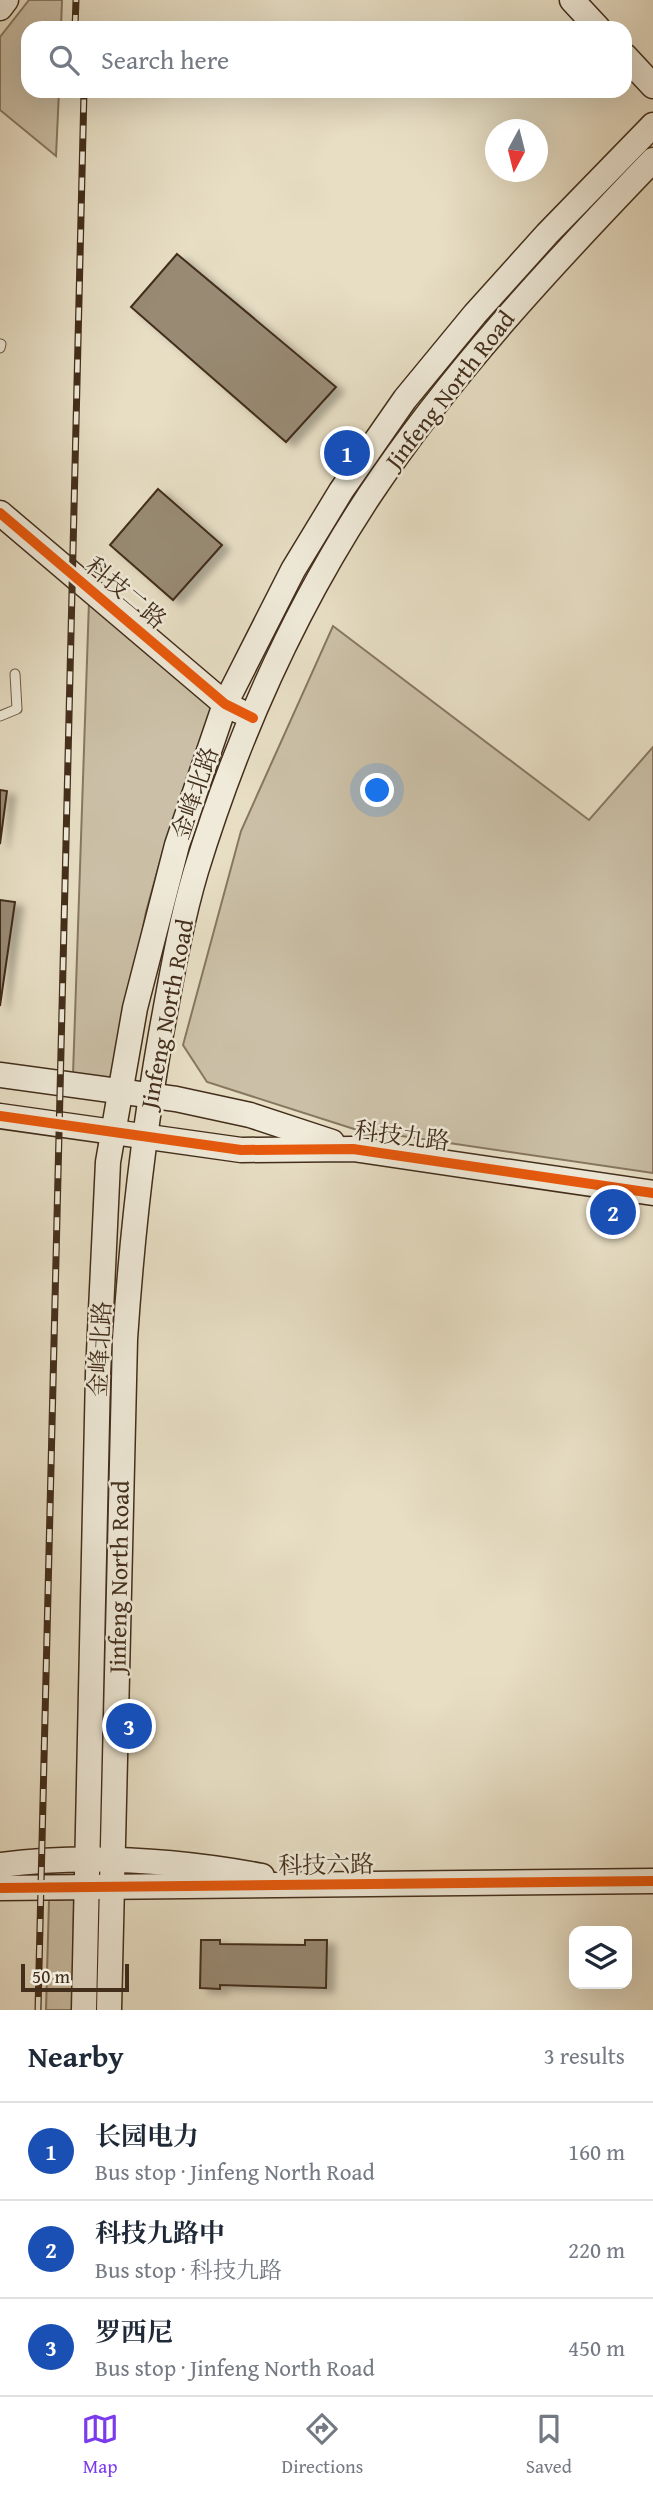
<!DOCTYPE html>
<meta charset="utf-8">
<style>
:root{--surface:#fff;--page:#f6f6f7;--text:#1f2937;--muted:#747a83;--line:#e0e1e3;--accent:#7c3aed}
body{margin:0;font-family:"Gentium Book Plus","Noto Serif SC",serif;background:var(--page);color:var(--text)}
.controls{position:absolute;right:21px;bottom:21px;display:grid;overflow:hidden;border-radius:14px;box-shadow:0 7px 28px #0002}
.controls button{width:63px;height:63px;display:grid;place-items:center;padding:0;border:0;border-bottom:2px solid var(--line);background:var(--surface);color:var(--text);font:35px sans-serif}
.compass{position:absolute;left:485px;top:119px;width:63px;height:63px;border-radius:50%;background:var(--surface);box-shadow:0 7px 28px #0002;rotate:187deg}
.scale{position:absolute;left:21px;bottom:18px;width:108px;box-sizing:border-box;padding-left:7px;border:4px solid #432e1b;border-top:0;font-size:19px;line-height:24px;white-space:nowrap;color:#432e1b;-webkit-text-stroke:5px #efead9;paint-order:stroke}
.you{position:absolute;left:378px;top:791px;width:24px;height:24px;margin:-18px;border:5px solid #fff;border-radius:50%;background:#1a73e8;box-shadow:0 0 0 10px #1a73e833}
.badge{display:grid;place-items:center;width:46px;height:46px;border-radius:50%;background:var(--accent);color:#fff;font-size:23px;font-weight:700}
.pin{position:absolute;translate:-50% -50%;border:4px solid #fff;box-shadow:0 2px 7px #0006}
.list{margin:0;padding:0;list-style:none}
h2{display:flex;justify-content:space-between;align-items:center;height:91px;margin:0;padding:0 28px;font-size:30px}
h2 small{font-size:23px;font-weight:400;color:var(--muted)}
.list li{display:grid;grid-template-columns:46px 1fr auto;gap:21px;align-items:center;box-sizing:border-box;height:98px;padding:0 28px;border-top:2px solid var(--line)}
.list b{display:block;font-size:26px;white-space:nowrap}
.list p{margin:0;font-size:23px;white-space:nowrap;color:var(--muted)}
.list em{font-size:23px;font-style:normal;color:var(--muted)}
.icon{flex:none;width:38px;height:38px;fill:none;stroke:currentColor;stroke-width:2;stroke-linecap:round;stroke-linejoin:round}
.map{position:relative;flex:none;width:653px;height:2010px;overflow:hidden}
.search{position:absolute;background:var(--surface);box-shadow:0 7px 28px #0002;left:21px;right:21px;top:21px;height:77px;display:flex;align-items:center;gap:18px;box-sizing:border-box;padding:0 24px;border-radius:21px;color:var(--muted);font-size:26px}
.sheet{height:385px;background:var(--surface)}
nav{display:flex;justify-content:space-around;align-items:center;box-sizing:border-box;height:98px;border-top:2px solid var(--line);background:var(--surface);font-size:19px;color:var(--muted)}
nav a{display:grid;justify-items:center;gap:4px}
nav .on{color:var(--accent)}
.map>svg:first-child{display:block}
</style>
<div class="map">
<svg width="653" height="2010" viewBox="0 0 653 2010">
<defs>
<filter id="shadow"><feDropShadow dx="8" dy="4.5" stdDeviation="3.5" flood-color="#0004"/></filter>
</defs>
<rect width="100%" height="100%" fill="#e7dec4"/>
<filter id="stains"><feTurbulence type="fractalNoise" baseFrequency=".00286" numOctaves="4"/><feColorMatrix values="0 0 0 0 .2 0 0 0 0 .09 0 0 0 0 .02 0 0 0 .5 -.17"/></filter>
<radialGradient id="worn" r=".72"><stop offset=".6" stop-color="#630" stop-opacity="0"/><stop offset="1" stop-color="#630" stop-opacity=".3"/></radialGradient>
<g fill="#cbc0a7" stroke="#877761" stroke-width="2">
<polygon points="29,0 62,0 61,28 28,28 28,91 59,91 56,156 0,110 0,37"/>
<polygon points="89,601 212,708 166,840 146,912 114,1081 73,1075"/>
<polygon points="333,626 589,820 653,747 653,1173 354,1129 207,1082 183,1045 241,831"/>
<polygon points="74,1899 73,2010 46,2010 49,1900"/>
</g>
<g fill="#988a73" stroke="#432e1b" stroke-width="2" filter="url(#shadow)">
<polygon points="177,254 336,387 286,442 131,307"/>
<polygon points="158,489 222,545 173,600 110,545"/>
<polygon points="0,790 7,791 0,844"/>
<polygon points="0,900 15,902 0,1006"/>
<polygon points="201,1940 220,1940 220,1944 305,1945 305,1940 327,1940 326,1988 220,1985 220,1989 200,1988"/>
</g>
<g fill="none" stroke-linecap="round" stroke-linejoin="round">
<g stroke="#6c5a45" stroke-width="11">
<g id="lane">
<polyline points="0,348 1,344"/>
<polyline points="0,716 17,709 15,674"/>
</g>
</g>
<g stroke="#432e1b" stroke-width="27">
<g id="secondary">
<polyline points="572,0 598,28"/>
<polyline points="0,8 6,0"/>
<polyline points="625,56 653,86"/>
<polyline points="0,513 225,704 239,711"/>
<polyline points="0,1075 176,1099 250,1115 332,1142"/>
<polyline points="0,1116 241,1150 353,1149 653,1193"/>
<path d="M0,1865C89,1854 175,1860 262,1876"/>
<polyline points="0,1888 653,1881"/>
<polyline points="84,2010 98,1374 108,1162 135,1008 177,845 225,704 293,570 341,491 405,399 475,314 547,234 653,125"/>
<path d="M109,2010L125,1339C132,1236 143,1136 161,1034C171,980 180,925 196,871C236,741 294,610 369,496C450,374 551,266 653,160"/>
</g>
</g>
<use href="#lane" stroke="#efead9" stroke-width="9"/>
<use href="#secondary" stroke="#efead9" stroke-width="24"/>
<g stroke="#432e1b" stroke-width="7">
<g id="rail">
<polyline points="75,28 76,0"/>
<polyline points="38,2010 84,91"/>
</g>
</g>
<use href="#rail" stroke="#efead9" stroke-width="4.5" stroke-dasharray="13" stroke-linecap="butt"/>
<g stroke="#efead9" stroke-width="15">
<g id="cycleway">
<polyline points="0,513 225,704 253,718"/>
<polyline points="0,1116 241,1150 353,1149 653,1193"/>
<polyline points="0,1888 653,1881"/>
</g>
</g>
<use href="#cycleway" stroke="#e8590c" stroke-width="10"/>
</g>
<g text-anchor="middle" stroke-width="5" stroke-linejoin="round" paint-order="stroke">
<g font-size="24" fill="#432e1b" stroke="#efead9">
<text transform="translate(450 390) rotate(-52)" y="8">Jinfeng North Road</text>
<text transform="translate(126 593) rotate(40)" y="8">科技二路</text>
<text transform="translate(195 793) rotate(-71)" y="8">金峰北路</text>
<text transform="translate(167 1014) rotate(-79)" y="8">Jinfeng North Road</text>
<text transform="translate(402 1136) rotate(7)" y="8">科技九路</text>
<text transform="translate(100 1349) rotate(-87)" y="8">金峰北路</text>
<text transform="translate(119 1577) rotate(-89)" y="8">Jinfeng North Road</text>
<text transform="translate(326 1865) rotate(-1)" y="8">科技六路</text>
</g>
</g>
<rect width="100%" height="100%" filter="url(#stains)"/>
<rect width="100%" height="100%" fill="url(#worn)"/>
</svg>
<div class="controls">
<button><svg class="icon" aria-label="layers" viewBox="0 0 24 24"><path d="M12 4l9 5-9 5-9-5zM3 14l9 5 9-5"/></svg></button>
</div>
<svg class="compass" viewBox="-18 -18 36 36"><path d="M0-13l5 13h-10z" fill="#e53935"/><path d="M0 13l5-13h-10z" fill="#747a83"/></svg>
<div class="scale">50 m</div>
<div class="you"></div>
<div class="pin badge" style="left:347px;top:453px;background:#1a4fb4">1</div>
<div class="pin badge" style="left:613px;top:1212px;background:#1a4fb4">2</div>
<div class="pin badge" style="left:129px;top:1726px;background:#1a4fb4">3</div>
<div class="search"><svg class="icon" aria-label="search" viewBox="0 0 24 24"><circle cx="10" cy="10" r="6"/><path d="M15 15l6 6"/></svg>Search here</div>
</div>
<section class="sheet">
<h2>Nearby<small>3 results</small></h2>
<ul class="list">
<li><span class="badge" style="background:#1a4fb4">1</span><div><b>长园电力</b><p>Bus stop · Jinfeng North Road</p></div><em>160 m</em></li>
<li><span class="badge" style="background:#1a4fb4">2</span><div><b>科技九路中</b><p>Bus stop · 科技九路</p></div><em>220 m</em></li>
<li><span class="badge" style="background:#1a4fb4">3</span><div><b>罗西尼</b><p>Bus stop · Jinfeng North Road</p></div><em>450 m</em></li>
</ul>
</section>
<nav>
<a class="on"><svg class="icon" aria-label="map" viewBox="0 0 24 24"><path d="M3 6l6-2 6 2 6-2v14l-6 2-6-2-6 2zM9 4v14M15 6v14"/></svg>Map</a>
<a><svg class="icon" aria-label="directions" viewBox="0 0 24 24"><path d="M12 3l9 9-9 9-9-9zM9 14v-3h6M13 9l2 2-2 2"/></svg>Directions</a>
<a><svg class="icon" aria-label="saved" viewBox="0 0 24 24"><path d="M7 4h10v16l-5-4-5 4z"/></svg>Saved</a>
</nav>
